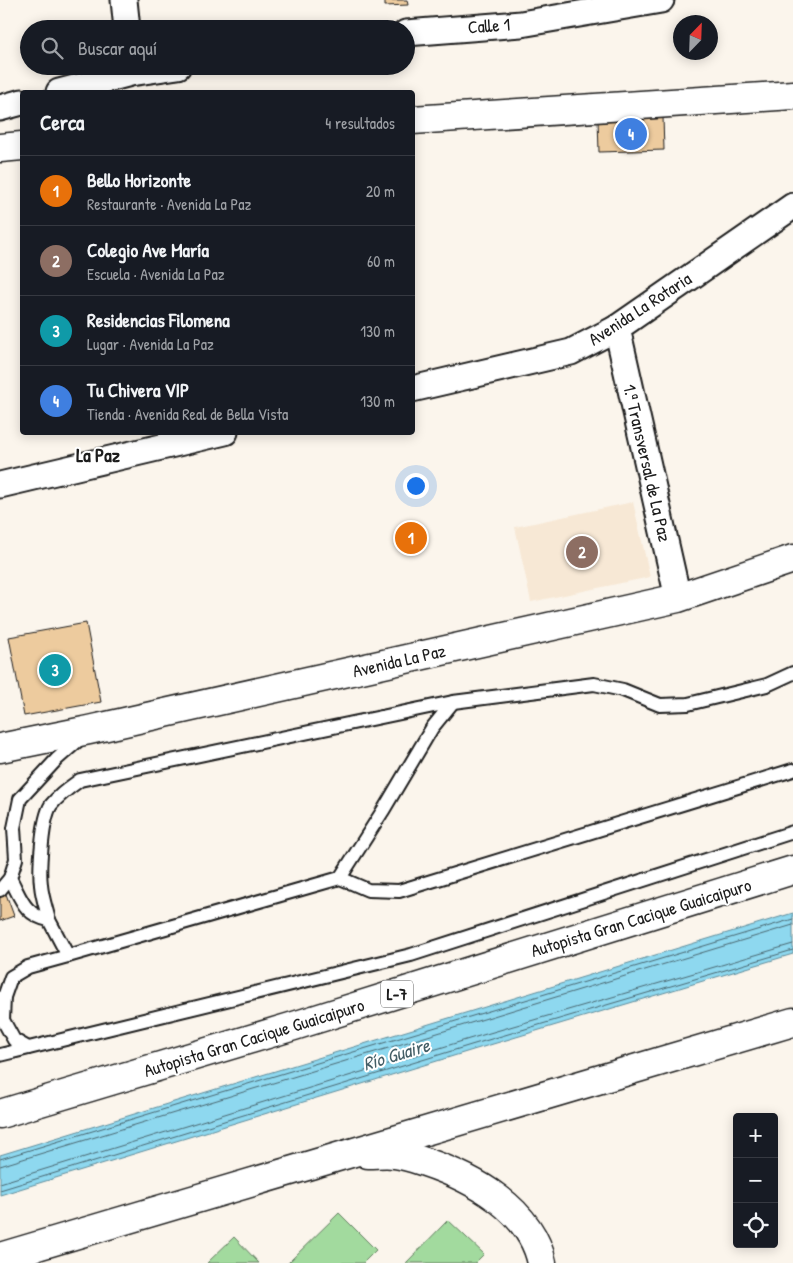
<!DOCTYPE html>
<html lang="es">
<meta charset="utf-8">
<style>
:root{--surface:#171b24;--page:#20242c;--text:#f1f3f6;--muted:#9ea1a6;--line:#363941;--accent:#0f766e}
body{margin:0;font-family:"Patrick Hand",sans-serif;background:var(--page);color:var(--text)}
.controls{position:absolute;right:15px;bottom:15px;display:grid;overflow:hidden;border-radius:5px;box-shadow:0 2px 12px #0003}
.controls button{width:45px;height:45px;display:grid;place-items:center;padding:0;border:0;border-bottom:1px solid var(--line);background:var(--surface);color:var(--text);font:25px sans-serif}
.compass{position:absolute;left:673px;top:15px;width:45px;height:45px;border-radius:50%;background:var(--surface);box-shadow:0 2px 12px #0003;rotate:23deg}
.you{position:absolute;left:415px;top:485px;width:18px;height:18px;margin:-12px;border:4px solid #fff;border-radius:50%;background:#1a73e8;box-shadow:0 0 0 8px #1a73e833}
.badge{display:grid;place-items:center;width:32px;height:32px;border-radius:50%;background:var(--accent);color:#fff;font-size:16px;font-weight:700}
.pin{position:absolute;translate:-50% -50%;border:2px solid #fff;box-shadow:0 1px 5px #0006}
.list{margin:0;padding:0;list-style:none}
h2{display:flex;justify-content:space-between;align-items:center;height:65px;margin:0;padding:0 20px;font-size:21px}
h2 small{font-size:16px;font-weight:400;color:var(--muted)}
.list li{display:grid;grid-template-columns:32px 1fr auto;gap:15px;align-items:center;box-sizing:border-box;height:70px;padding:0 20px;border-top:1px solid var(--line)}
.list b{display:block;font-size:19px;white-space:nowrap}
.list p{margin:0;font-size:16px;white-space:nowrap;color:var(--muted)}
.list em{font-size:16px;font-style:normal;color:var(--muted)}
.icon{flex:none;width:28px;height:28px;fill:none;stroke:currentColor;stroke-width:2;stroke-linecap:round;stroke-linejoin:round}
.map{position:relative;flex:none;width:793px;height:1263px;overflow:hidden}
.search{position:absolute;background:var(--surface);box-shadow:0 2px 12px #0003;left:20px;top:20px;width:395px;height:55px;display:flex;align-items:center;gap:12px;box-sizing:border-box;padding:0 18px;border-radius:28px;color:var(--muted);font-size:19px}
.panel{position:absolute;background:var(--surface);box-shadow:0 2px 12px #0003;left:20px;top:90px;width:395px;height:345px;border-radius:5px}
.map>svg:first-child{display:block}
</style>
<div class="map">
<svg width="793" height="1263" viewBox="0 0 793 1263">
<rect width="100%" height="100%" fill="#fbf5ec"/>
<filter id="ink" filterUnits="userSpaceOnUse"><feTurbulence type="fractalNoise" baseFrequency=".02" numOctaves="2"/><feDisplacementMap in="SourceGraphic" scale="10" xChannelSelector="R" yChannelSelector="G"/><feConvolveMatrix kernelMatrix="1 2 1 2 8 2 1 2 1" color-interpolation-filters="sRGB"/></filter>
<g filter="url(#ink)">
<polygon fill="#f7e8d5" points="633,502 650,577 531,602 515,527"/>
<g fill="#a2da9e" stroke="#5f7b5d">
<polygon points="339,1213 376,1250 363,1263 288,1263"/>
<polygon points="448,1220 484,1254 475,1263 406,1263"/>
<polygon points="234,1237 259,1263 207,1263"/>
</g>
<polygon fill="#8ed8ef" stroke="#608d9b" points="793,913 793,954 473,1050 0,1195 0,1155"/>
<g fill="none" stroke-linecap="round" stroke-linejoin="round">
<g stroke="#4a6770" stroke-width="1">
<polyline points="0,1159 793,919"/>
<polyline points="0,1166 793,925"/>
<polyline points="0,1183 469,1039 793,944"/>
<polyline points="0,1190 471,1045 793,950"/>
</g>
</g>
<g fill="#edcb9e" stroke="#1c1c1c">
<polygon points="385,0 407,0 408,5 385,6"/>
<polygon points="663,117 664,150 599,152 598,119"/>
<polygon points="86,623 101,702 24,716 9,637"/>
<polygon points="6,894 14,916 0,921 0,896"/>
</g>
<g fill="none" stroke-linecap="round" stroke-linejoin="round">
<g stroke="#1c1c1c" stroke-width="16">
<g id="service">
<polyline points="453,702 594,684 623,690 660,705 688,704 767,685 793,673"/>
<path d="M10,878C21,898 24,915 49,920L68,956L28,967L11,977L4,997L3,1020L14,1040L28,1048"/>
<polyline points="0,890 10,878 16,859 14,828 20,799 57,759 81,738"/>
<path d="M49,920C46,908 42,897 41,885C39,869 42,819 51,805C59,795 70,787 80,780L453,702L432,728L384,809L340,878"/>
<polyline points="68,956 340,878 368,890 399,891 793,770"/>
<polyline points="0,1055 411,955 793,832"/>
</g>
</g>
<g stroke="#1c1c1c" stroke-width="29">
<g id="minor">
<polyline points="124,0 127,29"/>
<polyline points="406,33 521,24 661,0"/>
<polyline points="59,92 131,73 178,66"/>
<polyline points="0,108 22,102"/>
<polyline points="617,328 678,598"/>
<polyline points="412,389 571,352 617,328 793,206"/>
<polyline points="0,485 225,432"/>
</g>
</g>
<g stroke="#1c1c1c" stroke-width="31">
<g id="secondary">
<polyline points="412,120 793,95"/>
<polyline points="0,148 22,146"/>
<polyline points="0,748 89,730 678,598 793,559"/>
</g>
</g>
<g stroke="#1c1c1c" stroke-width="31">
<g id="motorway">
<polyline points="0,1114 294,1026 793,870"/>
<path d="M368,1154C377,1154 387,1153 395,1154C405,1155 416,1159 425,1162C473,1178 531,1209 542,1263"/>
<polyline points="0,1257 793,1022"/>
</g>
</g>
<use href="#service" stroke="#fff" stroke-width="12"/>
<use href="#minor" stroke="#fff" stroke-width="25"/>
<use href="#secondary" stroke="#fff" stroke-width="28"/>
<use href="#motorway" stroke="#fff" stroke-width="28"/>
</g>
</g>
<g text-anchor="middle" stroke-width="4" stroke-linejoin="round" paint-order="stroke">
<rect fill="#fff" stroke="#606060" stroke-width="1" x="381" y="980.5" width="32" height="27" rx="4"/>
<g font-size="16" font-weight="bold" fill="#1c1c1c">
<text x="397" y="1000">L-7</text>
</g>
<g font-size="18" fill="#1c1c1c" stroke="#fff">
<text transform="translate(489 26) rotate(-4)" y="6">Calle 1</text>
<text transform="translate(640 309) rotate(-33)" y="6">Avenida La Rotaria</text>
<text transform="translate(647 463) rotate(77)" y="6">1.ª Transversal de La Paz</text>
<text transform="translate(399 661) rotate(-13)" y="6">Avenida La Paz</text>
<text transform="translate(641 918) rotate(-17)" y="6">Autopista Gran Cacique Guaicaipuro</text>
<text transform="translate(254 1038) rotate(-17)" y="6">Autopista Gran Cacique Guaicaipuro</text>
</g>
<g font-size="19" font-weight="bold" fill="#1c1c1c" stroke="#fff">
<text x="98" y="462">La Paz</text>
</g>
<g font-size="19" font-style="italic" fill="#445e66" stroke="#fff">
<text transform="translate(396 1054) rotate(-17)" y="7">Río Guaire</text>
</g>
</g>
</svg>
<div class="controls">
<button>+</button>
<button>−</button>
<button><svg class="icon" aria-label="locate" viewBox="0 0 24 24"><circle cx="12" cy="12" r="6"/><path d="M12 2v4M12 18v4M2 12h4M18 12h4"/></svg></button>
</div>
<svg class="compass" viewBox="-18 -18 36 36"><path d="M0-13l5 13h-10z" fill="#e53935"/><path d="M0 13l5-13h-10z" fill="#9ea1a6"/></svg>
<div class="you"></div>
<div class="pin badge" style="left:411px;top:538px;background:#e8710a">1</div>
<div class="pin badge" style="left:582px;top:552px;background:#8d6e63">2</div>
<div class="pin badge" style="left:55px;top:670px;background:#0f9aa8">3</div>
<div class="pin badge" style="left:631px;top:134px;background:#3f7fe0">4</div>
<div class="search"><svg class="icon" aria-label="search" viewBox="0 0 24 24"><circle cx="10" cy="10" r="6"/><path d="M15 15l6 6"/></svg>Buscar aquí</div>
<section class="panel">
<h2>Cerca<small>4 resultados</small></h2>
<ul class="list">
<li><span class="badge" style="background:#e8710a">1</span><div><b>Bello Horizonte</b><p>Restaurante · Avenida La Paz</p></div><em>20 m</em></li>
<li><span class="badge" style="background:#8d6e63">2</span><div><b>Colegio Ave María</b><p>Escuela · Avenida La Paz</p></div><em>60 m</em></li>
<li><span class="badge" style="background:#0f9aa8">3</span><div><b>Residencias Filomena</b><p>Lugar · Avenida La Paz</p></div><em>130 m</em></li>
<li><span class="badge" style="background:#3f7fe0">4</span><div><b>Tu Chivera VIP</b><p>Tienda · Avenida Real de Bella Vista</p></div><em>130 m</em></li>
</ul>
</section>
</div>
